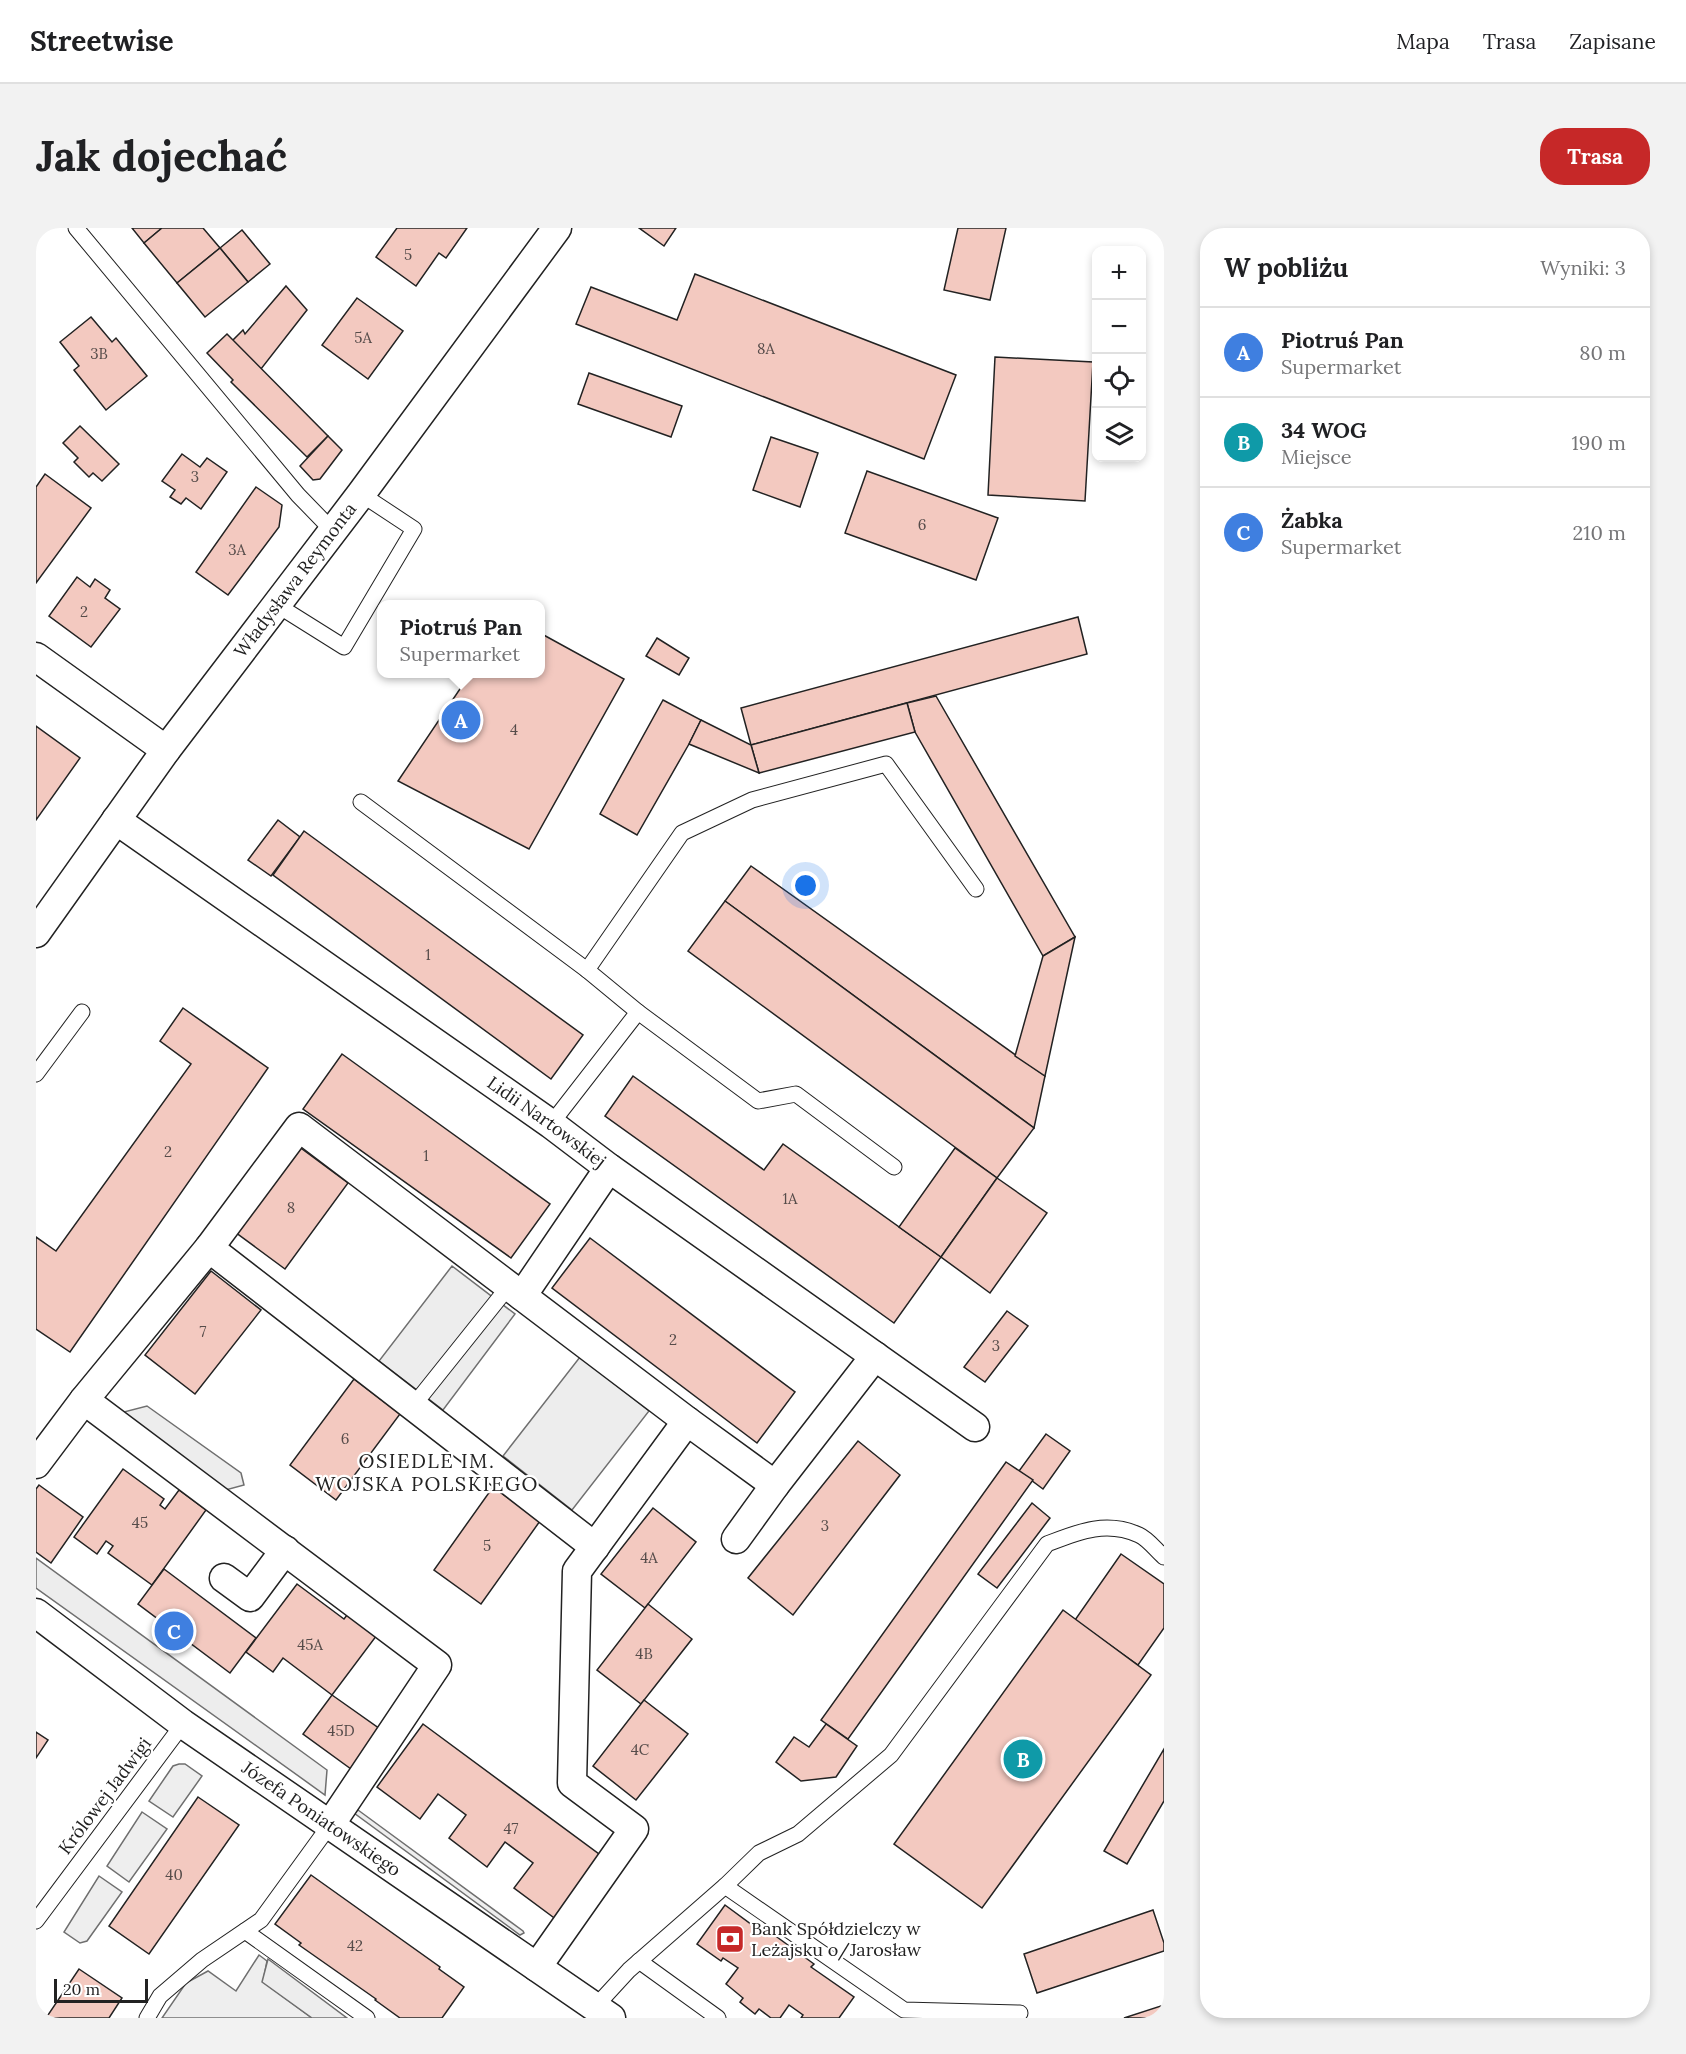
<!DOCTYPE html>
<html lang="pl">
<meta charset="utf-8">
<style>
:root{--surface:#fff;--page:#f2f2f2;--text:#202124;--muted:#757577;--line:#e0e0e0;--accent:#c62828}
body{margin:0;font-family:Lora,serif;background:var(--page);color:var(--text)}
.controls{position:absolute;right:18px;top:18px;display:grid;overflow:hidden;border-radius:12px;box-shadow:0 3px 9px #0003}
.controls button{width:54px;height:54px;display:grid;place-items:center;padding:0;border:0;border-bottom:2px solid var(--line);background:var(--surface);color:var(--text);font:30px sans-serif}
.scale{position:absolute;left:18px;bottom:15px;width:94px;box-sizing:border-box;padding-left:6px;border:3px solid #222;border-top:0;font-size:16px;line-height:21px;white-space:nowrap;color:#222;-webkit-text-stroke:4px #fff;paint-order:stroke}
.you{position:absolute;left:770px;top:658px;width:21px;height:21px;margin:-15px;border:4px solid #fff;border-radius:50%;background:#1a73e8;box-shadow:0 0 0 9px #1a73e833}
.badge{display:grid;place-items:center;width:39px;height:39px;border-radius:50%;background:var(--accent);color:#fff;font-size:20px;font-weight:700}
.pin{position:absolute;translate:-50% -50%;border:3px solid #fff;box-shadow:0 2px 6px #0006}
.popup{position:absolute;left:341px;top:372px;width:168px;height:78px;box-sizing:border-box;display:grid;place-content:center;border-radius:12px;background:var(--surface);filter:drop-shadow(0 2px 4px #0005);font-size:20px;white-space:nowrap;color:var(--muted)}
.popup b{font-size:22px;color:var(--text)}
.popup::after{content:'';position:absolute;left:50%;top:100%;margin-left:-12px;border:12px solid transparent;border-top-color:var(--surface)}
.list{margin:0;padding:0;list-style:none}
h2{display:flex;justify-content:space-between;align-items:center;height:78px;margin:0;padding:0 24px;font-size:26px}
h2 small{font-size:20px;font-weight:400;color:var(--muted)}
.list li{display:grid;grid-template-columns:39px 1fr auto;gap:18px;align-items:center;box-sizing:border-box;height:90px;padding:0 24px;border-top:2px solid var(--line)}
.list b{display:block;font-size:22px;white-space:nowrap}
.list p{margin:0;font-size:20px;white-space:nowrap;color:var(--muted)}
.list em{font-size:20px;font-style:normal;color:var(--muted)}
.icon{flex:none;width:33px;height:33px;fill:none;stroke:currentColor;stroke-width:2;stroke-linecap:round;stroke-linejoin:round}
.map{position:relative;flex:none;width:1128px;height:1790px;overflow:hidden;border-radius:24px}
header{display:flex;align-items:center;gap:36px;box-sizing:border-box;height:84px;padding:0 30px;background:var(--surface);border-bottom:2px solid var(--line)}
header strong{font-size:28px}
nav{display:flex;gap:33px;margin-inline-start:auto;font-size:21px}
.intro{display:flex;align-items:center;justify-content:space-between;box-sizing:border-box;height:144px;padding:0 36px}
h1{margin:0;font-size:42px}
.button{padding:15px 27px;border-radius:24px;background:var(--accent);color:#fff;font-size:21px;font-weight:700}
main{display:flex;gap:36px;padding:0 36px}
aside{flex:1;background:var(--surface);border-radius:24px;box-shadow:0 3px 9px #0003}
.map>svg:first-child{display:block}
</style>
<header>
<strong>Streetwise</strong>
<nav><a>Mapa</a><a>Trasa</a><a>Zapisane</a></nav>
</header>
<div class="intro"><h1>Jak dojechać</h1><a class="button">Trasa</a></div>
<main>
<div class="map">
<svg width="1128" height="1790" viewBox="0 0 1128 1790">
<rect width="100%" height="100%" fill="#fff"/>
<g fill="#eee" stroke="#6f6f6f" stroke-width="1.5">
<polygon points="143,1536 149,1536 166,1548 137,1589 113,1573 137,1538"/>
<polygon points="322,1582 487,1703 488,1705 484,1707 318,1585"/>
<polygon points="106,1584 131,1601 93,1654 71,1638"/>
<polygon points="63,1648 86,1664 51,1713 44,1715 28,1704"/>
<polygon points="223,1727 231,1733 227,1754 276,1790 126,1790 150,1755 172,1743 200,1763"/>
</g>
<g fill="#ededed" stroke="#6f6f6f" stroke-width="1.5">
<polygon points="416,1038 479,1086 407,1182 343,1133"/>
<polygon points="544,1129 613,1183 536,1282 467,1228"/>
<polygon points="111,1178 205,1245 208,1257 186,1263 80,1186"/>
<polygon points="0,1330 291,1542 289,1567 0,1360"/>
<polygon points="232,1731 311,1790 276,1790 226,1754"/>
</g>
<g fill="#f3c9c0" stroke="#222" stroke-width="1.5">
<polygon points="96,0 126,0 108,15"/>
<polygon points="126,0 167,0 184,20 141,55 108,15"/>
<polygon points="361,0 431,0 410,30 403,25 380,58 340,29"/>
<polygon points="603,0 640,0 628,18"/>
<polygon points="922,0 970,0 954,72 908,62"/>
<polygon points="206,2 234,36 212,54 184,20"/>
<polygon points="184,20 212,54 169,89 141,55"/>
<polygon points="659,46 920,147 888,231 540,96 555,59 641,92"/>
<polygon points="250,58 271,82 225,141 196,113 207,102 209,106"/>
<polygon points="321,70 367,103 332,151 286,117"/>
<polygon points="55,89 76,114 80,110 111,148 70,182 38,142 43,138 24,114"/>
<polygon points="191,106 292,208 271,229 195,154 197,152 171,125"/>
<polygon points="959,129 1057,134 1049,273 952,267"/>
<polygon points="553,145 646,178 635,209 542,176"/>
<polygon points="44,198 83,236 66,253 57,245 53,249 38,234 42,230 27,215"/>
<polygon points="292,208 306,222 284,251 277,252 264,238"/>
<polygon points="735,209 782,225 764,279 717,262"/>
<polygon points="146,226 164,239 171,230 191,244 165,281 150,270 145,276 134,269 139,262 126,253"/>
<polygon points="831,243 962,290 940,352 809,305"/>
<polygon points="9,246 55,280 0,355 0,259"/>
<polygon points="220,259 246,277 243,299 192,367 160,344"/>
<polygon points="41,349 54,359 59,351 74,362 69,370 84,381 55,419 13,388"/>
<polygon points="1042,389 1051,426 715,517 705,480"/>
<polygon points="504,405 588,451 493,621 362,553 434,446 504,446"/>
<polygon points="621,410 653,430 643,447 610,428"/>
<polygon points="900,468 1039,709 1007,728 879,504 871,475"/>
<polygon points="627,472 665,492 653,516 601,607 564,586"/>
<polygon points="871,475 879,504 723,545 715,517"/>
<polygon points="665,492 715,517 723,545 653,516"/>
<polygon points="0,498 44,530 0,592"/>
<polygon points="242,592 264,609 235,648 212,632"/>
<polygon points="268,603 547,807 515,851 237,647"/>
<polygon points="715,638 1009,848 998,900 689,673"/>
<polygon points="689,673 998,900 961,950 652,723"/>
<polygon points="1039,709 1009,848 979,828 1007,728"/>
<polygon points="147,780 232,840 34,1124 0,1101 0,1009 20,1023 155,836 124,813"/>
<polygon points="306,826 514,976 475,1030 267,881"/>
<polygon points="597,848 728,942 747,916 905,1029 858,1095 569,888"/>
<polygon points="262,918 312,955 249,1041 199,1004"/>
<polygon points="919,920 961,950 905,1029 863,999"/>
<polygon points="961,950 1011,985 954,1065 905,1029"/>
<polygon points="554,1010 759,1164 721,1215 516,1060"/>
<polygon points="175,1043 225,1082 159,1166 109,1127"/>
<polygon points="971,1083 992,1098 949,1154 928,1139"/>
<polygon points="318,1151 364,1186 300,1272 254,1237"/>
<polygon points="1010,1206 1034,1223 1007,1261 983,1243"/>
<polygon points="822,1213 864,1247 757,1387 712,1350"/>
<polygon points="970,1234 997,1252 812,1511 785,1492"/>
<polygon points="87,1241 128,1271 124,1277 129,1281 143,1262 170,1282 116,1357 72,1325 77,1318 70,1313 61,1326 38,1309"/>
<polygon points="3,1257 47,1289 15,1335 0,1324 0,1261"/>
<polygon points="457,1259 504,1293 445,1376 398,1342"/>
<polygon points="996,1275 1014,1290 961,1360 942,1346"/>
<polygon points="617,1280 660,1314 609,1380 565,1346"/>
<polygon points="1085,1326 1128,1356 1128,1400 1102,1437 1039,1392"/>
<polygon points="128,1341 220,1410 194,1445 102,1376"/>
<polygon points="261,1356 308,1391 315,1382 344,1403 296,1467 247,1430 237,1444 210,1424"/>
<polygon points="612,1376 656,1411 605,1476 561,1442"/>
<polygon points="1027,1382 1115,1447 946,1680 858,1616"/>
<polygon points="296,1467 344,1501 315,1541 267,1506"/>
<polygon points="608,1472 652,1506 600,1572 557,1538"/>
<polygon points="387,1496 567,1629 521,1692 478,1660 497,1635 469,1614 451,1639 413,1610 430,1587 402,1566 384,1591 341,1559"/>
<polygon points="790,1496 821,1518 800,1549 765,1553 740,1534 758,1509 773,1519"/>
<polygon points="0,1504 12,1512 0,1530"/>
<polygon points="1128,1521 1128,1573 1091,1636 1068,1623"/>
<polygon points="162,1569 203,1597 113,1726 73,1698"/>
<polygon points="275,1647 404,1739 403,1741 428,1759 406,1790 364,1790 339,1772 340,1771 263,1717 265,1715 239,1696"/>
<polygon points="689,1677 731,1708 734,1704 778,1736 775,1739 818,1769 803,1790 765,1790 767,1787 753,1777 744,1790 735,1790 723,1781 719,1786 704,1774 707,1770 690,1756 702,1740 687,1730 685,1733 661,1716"/>
<polygon points="1117,1682 1128,1715 1128,1723 1001,1765 988,1726"/>
<polygon points="43,1741 86,1770 73,1790 10,1790"/>
<polygon points="1128,1777 1128,1790 1088,1790"/>
</g>
<g fill="none" stroke-linecap="round" stroke-linejoin="round">
<g stroke="#222" stroke-width="17">
<g id="lane">
<polyline points="40,0 262,267 297,303"/>
<polyline points="241,377 308,419 378,301 325,266"/>
<polyline points="325,574 551,742 602,784 722,873 760,866 858,939"/>
<polyline points="551,742 646,605 716,572 850,536 940,661"/>
<polyline points="0,846 46,784"/>
<polyline points="515,896 602,784"/>
<polyline points="377,1178 473,1058"/>
<path d="M689,1658L723,1625L762,1606L855,1527L1011,1316C1042,1304 1070,1292 1103,1307C1112,1311 1120,1322 1128,1329"/>
<polyline points="0,1693 147,1496"/>
<polyline points="209,1703 331,1790"/>
<polyline points="603,1733 682,1790"/>
<polyline points="559,1779 593,1742 689,1658 868,1782 984,1785"/>
<polyline points="111,1790 124,1768 166,1732 225,1692 294,1597"/>
</g>
</g>
<g stroke="#222" stroke-width="31">
<g id="street">
<polyline points="0,429 130,522"/>
<path id="s1" d="M80,592L515,896L573,940L939,1199"/>
<path id="s2" d="M0,705L130,522L325,266L521,0"/>
<polyline points="173,1020 559,1319"/>
<polyline points="486,1068 573,940"/>
<polyline points="48,1172 401,1437 294,1597"/>
<polyline points="0,1236 48,1172 173,1020 263,899 651,1193 739,1257 839,1128"/>
<polyline points="700,1311 739,1257"/>
<polyline points="188,1350 214,1369 249,1322"/>
<path id="s3" d="M0,1385L147,1496L575,1790"/>
<polyline points="501,1739 598,1601 536,1555 541,1343 651,1193"/>
</g>
</g>
<use href="#lane" stroke="#fff" stroke-width="15"/>
<use href="#street" stroke="#fff" stroke-width="28"/>
</g>
<defs>
<g id="bank-square" transform="scale(1.5)"><rect x="-9" y="-9" width="18" height="18" rx="4" fill="#c62828" stroke="#fff"/><path d="M-6-4H6V4H-6ZM0-2.3a2.3 2.3 0 1 0 0 4.6a2.3 2.3 0 1 0 0-4.6Z" fill="#fff"/></g>
</defs>
<g fill-rule="evenodd">
<use href="#bank-square" x="694" y="1711"/>
</g>
<g text-anchor="middle" stroke-width="4.5" stroke-linejoin="round" paint-order="stroke">
<g font-size="15" fill="#564c4a">
<text x="372" y="32">5</text>
<text x="327" y="115">5A</text>
<text x="730" y="126">8A</text>
<text x="63" y="131">3B</text>
<text x="159" y="254">3</text>
<text x="886" y="302">6</text>
<text x="201" y="327">3A</text>
<text x="48" y="389">2</text>
<text x="478" y="507">4</text>
<text x="392" y="732">1</text>
<text x="132" y="929">2</text>
<text x="390" y="933">1</text>
<text x="754" y="976">1A</text>
<text x="255" y="985">8</text>
<text x="167" y="1109">7</text>
<text x="637" y="1117">2</text>
<text x="960" y="1123">3</text>
<text x="309" y="1216">6</text>
<text x="104" y="1300">45</text>
<text x="789" y="1303">3</text>
<text x="451" y="1323">5</text>
<text x="613" y="1335">4A</text>
<text x="274" y="1422">45A</text>
<text x="608" y="1431">4B</text>
<text x="305" y="1508">45D</text>
<text x="604" y="1527">4C</text>
<text x="475" y="1606">47</text>
<text x="138" y="1652">40</text>
<text x="319" y="1723">42</text>
</g>
<g font-size="18" fill="#222" stroke="#fff">
<text dy="6" stroke="none"><textPath href="#s2" startOffset="438">Władysława Reymonta</textPath></text>
<text dy="6" stroke="none"><textPath href="#s1" startOffset="526">Lidii Nartowskiej</textPath></text>
<text transform="translate(69 1568) rotate(-53)" y="6">Królowej Jadwigi</text>
<text dy="6" stroke="none"><textPath href="#s3" startOffset="352">Józefa Poniatowskiego</textPath></text>
</g>
<g font-size="18" fill="#222" stroke="#fff" text-anchor="start">
<text x="715" y="1707">Bank Spółdzielczy w<tspan x="715" dy="21">Leżajsku o/Jarosław</tspan></text>
</g>
<g font-size="20" letter-spacing="1.5" fill="#222" stroke="#fff">
<text x="391" y="1240">OSIEDLE IM.<tspan x="391" dy="23">WOJSKA POLSKIEGO</tspan></text>
</g>
</g>
</svg>
<div class="controls">
<button>+</button>
<button>−</button>
<button><svg class="icon" aria-label="locate" viewBox="0 0 24 24"><circle cx="12" cy="12" r="6"/><path d="M12 2v4M12 18v4M2 12h4M18 12h4"/></svg></button>
<button><svg class="icon" aria-label="layers" viewBox="0 0 24 24"><path d="M12 4l9 5-9 5-9-5zM3 14l9 5 9-5"/></svg></button>
</div>
<div class="scale">20 m</div>
<div class="you"></div>
<div class="pin badge" style="left:425px;top:492px;background:#3f7fe0">A</div>
<div class="popup"><b>Piotruś Pan</b>Supermarket</div>
<div class="pin badge" style="left:987px;top:1531px;background:#0f9aa8">B</div>
<div class="pin badge" style="left:138px;top:1403px;background:#3f7fe0">C</div>
</div>
<aside>
<h2>W pobliżu<small>Wyniki: 3</small></h2>
<ul class="list">
<li><span class="badge" style="background:#3f7fe0">A</span><div><b>Piotruś Pan</b><p>Supermarket</p></div><em>80 m</em></li>
<li><span class="badge" style="background:#0f9aa8">B</span><div><b>34 WOG</b><p>Miejsce</p></div><em>190 m</em></li>
<li><span class="badge" style="background:#3f7fe0">C</span><div><b>Żabka</b><p>Supermarket</p></div><em>210 m</em></li>
</ul>
</aside>
</main>
